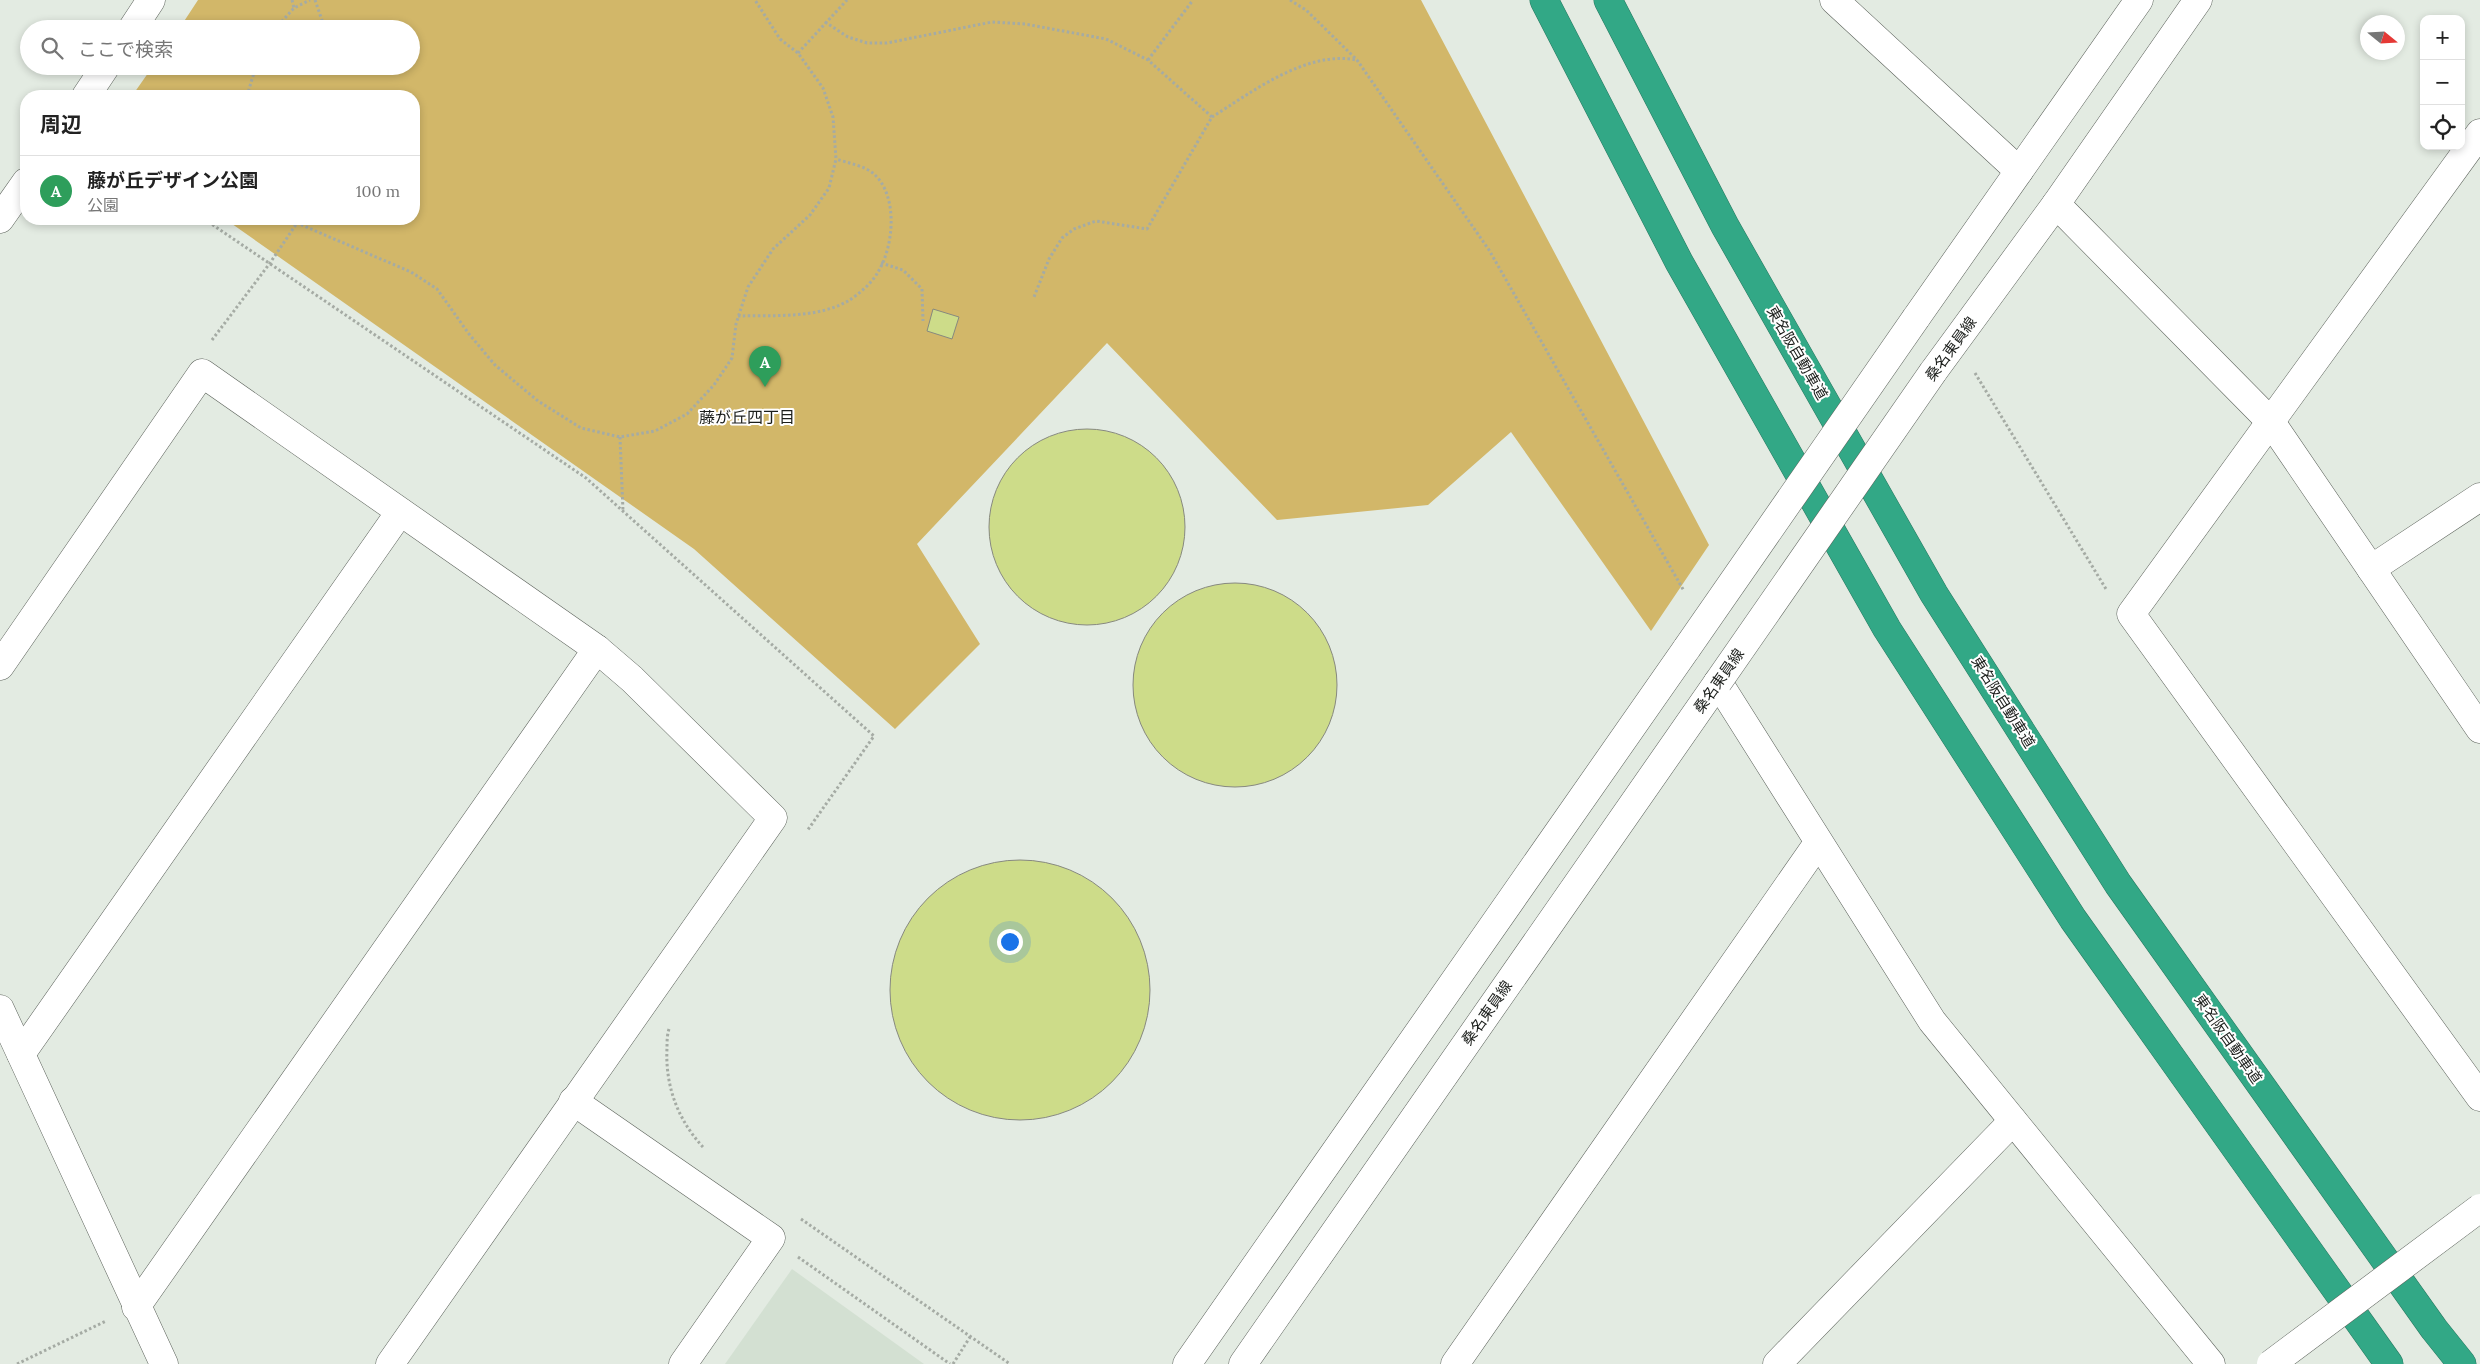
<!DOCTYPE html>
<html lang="ja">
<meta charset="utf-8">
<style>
:root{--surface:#fff;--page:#f6f6f6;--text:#222;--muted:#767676;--line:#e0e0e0;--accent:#db2777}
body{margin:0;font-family:Lora,"Noto Sans JP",serif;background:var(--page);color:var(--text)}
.controls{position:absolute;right:15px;top:15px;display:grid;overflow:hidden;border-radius:10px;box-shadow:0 2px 8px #0003}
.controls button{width:45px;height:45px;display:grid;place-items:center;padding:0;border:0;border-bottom:1px solid var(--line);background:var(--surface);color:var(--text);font:25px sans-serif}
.compass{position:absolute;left:2360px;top:15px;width:45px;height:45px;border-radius:50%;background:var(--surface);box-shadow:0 2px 8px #0003;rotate:108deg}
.you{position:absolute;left:1009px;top:941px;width:18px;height:18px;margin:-12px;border:4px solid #fff;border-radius:50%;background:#1a73e8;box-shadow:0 0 0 8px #1a73e833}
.badge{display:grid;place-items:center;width:32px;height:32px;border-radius:50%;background:var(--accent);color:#fff;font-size:16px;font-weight:700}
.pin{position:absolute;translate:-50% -41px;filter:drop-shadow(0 1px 2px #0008)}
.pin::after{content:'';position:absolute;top:26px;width:18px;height:15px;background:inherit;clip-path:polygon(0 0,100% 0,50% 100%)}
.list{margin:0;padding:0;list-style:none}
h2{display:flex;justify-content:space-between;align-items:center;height:65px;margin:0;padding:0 20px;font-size:21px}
h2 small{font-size:16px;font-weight:400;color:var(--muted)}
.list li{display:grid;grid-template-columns:32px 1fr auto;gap:15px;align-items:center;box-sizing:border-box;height:70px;padding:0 20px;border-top:1px solid var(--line)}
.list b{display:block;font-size:19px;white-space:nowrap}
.list p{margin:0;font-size:16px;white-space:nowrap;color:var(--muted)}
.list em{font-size:16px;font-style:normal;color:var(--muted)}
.icon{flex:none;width:28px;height:28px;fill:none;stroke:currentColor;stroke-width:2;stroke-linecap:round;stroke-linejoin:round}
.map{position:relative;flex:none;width:2480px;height:1364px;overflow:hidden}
.search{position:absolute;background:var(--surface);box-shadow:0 2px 8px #0003;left:20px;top:20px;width:400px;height:55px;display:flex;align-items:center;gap:12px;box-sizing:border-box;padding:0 18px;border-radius:28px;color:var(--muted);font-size:19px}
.panel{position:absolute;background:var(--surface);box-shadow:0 2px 8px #0003;left:20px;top:90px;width:400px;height:135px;border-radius:20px}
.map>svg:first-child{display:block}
</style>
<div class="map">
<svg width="2480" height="1364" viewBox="0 0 2480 1364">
<rect width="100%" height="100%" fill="#e3ebe2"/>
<polygon fill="#d3e0d2" points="792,1269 924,1364 725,1364"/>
<polygon fill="#d2b769" points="198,0 1421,0 1709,545 1651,631 1511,432 1428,505 1277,520 1107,343 917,544 980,644 895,729 694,549 225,219 414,219 414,96 132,96 153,66 411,66 411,29 179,29"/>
<g fill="#cddc89" stroke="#87897f">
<polygon points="933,309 959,317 952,339 927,331"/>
<circle cx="1087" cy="527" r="98"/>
<circle cx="1235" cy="685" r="102"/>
<circle cx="1020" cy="990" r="130"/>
</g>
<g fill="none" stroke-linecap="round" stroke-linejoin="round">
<g stroke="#5c625b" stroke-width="29">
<g id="minor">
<polyline points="1834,0 2019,171"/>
<polyline points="132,29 151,0"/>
<polyline points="86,96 106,66"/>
<polyline points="2480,133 2131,614 2480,1097"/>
<polyline points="2056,204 2271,422 2480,729"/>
<polyline points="0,219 26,182"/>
<polyline points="2371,569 2480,497"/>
<polyline points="0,666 202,373 597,649 632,679 773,818 390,1364"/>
<polyline points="1718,682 1932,1021 2211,1364"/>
<polyline points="0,1009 164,1364"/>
<polyline points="21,1054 400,512"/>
<polyline points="573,1101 771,1238 683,1364"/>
<polyline points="136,1307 597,649"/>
<polyline points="1455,1364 1818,843"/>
<polyline points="1777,1364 2013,1121"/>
</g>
</g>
<g stroke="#5c625b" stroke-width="29">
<g id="secondary">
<polyline points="1916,318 2139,0"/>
<polyline points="1933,372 2056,204 2198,0"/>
<polyline points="1187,1364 1687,648"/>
<polyline points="1243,1364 1718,682"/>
</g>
</g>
<g stroke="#2a7861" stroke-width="29">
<g id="motorway">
<polyline points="1544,0 1679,262 1887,629 2073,919 2389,1364"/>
<polyline points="1608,0 1725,226 1934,594 2118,884 2434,1329 2462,1364"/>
</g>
</g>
<g stroke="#a5aba4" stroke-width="3" stroke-dasharray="2.5 2.5" stroke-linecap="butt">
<polyline points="292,0 294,8"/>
<polyline points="315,0 325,29"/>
<polyline points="1290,0 1306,10 1357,60 1489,250 1684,591"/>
<polyline points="825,22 848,37 867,43 887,43 992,22 1025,24 1106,39 1148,60 1212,117 1147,229 1096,221 1074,229 1062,238 1049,259 1034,297"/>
<polyline points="275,29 294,8 310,0"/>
<polyline points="798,53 847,0"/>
<polyline points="1148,60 1193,0"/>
<polyline points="247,96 256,66"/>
<path d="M1212,117C1252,92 1307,50 1356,60"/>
<polyline points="204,219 586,478 874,736 807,831"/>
<polyline points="293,219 297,223 411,272 437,289 469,334 495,365 538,401 581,428 620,437 655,431 687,414 714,385 732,358 736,324 748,287 773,249 810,215 829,188 836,159 833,117 823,88 798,53 780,39 755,0"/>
<polyline points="881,263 903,270 922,289 923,321"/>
<path d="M738,316C773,315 816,319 848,301C858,295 872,283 878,272C894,246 898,197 875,175C866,166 848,163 836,159"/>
<polyline points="212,340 270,263 297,223"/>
<polyline points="1975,373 2106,589"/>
<polyline points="620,437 623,511"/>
<path d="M669,1029C667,1035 667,1042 667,1048C665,1086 678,1120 703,1147"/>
<polyline points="801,1219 1010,1364"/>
<polyline points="798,1257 950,1364"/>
<polyline points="17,1364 106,1321"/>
<polyline points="953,1364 970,1337"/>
</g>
<use href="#minor" stroke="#fff" stroke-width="28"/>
<use href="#secondary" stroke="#fff" stroke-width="28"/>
<use href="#motorway" stroke="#32a886" stroke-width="28"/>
<g stroke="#5c625b" stroke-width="29" stroke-linecap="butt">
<polyline id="minor-bridge" points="2271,1364 2480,1208"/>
</g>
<g stroke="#5c625b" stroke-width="29" stroke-linecap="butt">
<g id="secondary-bridge">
<polyline points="1687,648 1916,318"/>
<polyline points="1718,682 1933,372"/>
</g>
</g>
<use href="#minor-bridge" stroke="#fff" stroke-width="28"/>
<use href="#secondary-bridge" stroke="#fff" stroke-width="28"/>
</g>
<g text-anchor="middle" stroke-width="4" stroke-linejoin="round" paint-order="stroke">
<g font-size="15" fill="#1b1e1b" stroke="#fff">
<text transform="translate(1951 349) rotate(-54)" y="5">桑名東員線</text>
<text transform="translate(1797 353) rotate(60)" y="5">東名阪自動車道</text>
<text transform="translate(1719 681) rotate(-55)" y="5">桑名東員線</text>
<text transform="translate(2003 702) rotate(58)" y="5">東名阪自動車道</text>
<text transform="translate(1487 1013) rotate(-55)" y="5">桑名東員線</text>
<text transform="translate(2228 1039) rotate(55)" y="5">東名阪自動車道</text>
</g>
<g font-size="16" fill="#1b1e1b" stroke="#fff">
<text x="747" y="423">藤が丘四丁目</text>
</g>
</g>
</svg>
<div class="controls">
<button>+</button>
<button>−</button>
<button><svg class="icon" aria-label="locate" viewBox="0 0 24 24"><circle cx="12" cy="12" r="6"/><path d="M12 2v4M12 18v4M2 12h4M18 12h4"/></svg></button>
</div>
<svg class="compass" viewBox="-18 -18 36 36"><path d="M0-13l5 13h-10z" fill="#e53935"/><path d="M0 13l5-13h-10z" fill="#767676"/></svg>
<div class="you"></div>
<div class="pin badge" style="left:765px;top:387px;background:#2e9e5b">A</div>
<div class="search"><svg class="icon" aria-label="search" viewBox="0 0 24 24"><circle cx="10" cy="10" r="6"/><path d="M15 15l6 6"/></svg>ここで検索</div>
<section class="panel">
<h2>周辺<small></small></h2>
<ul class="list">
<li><span class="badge" style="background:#2e9e5b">A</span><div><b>藤が丘デザイン公園</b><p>公園</p></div><em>100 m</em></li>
</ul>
</section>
</div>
